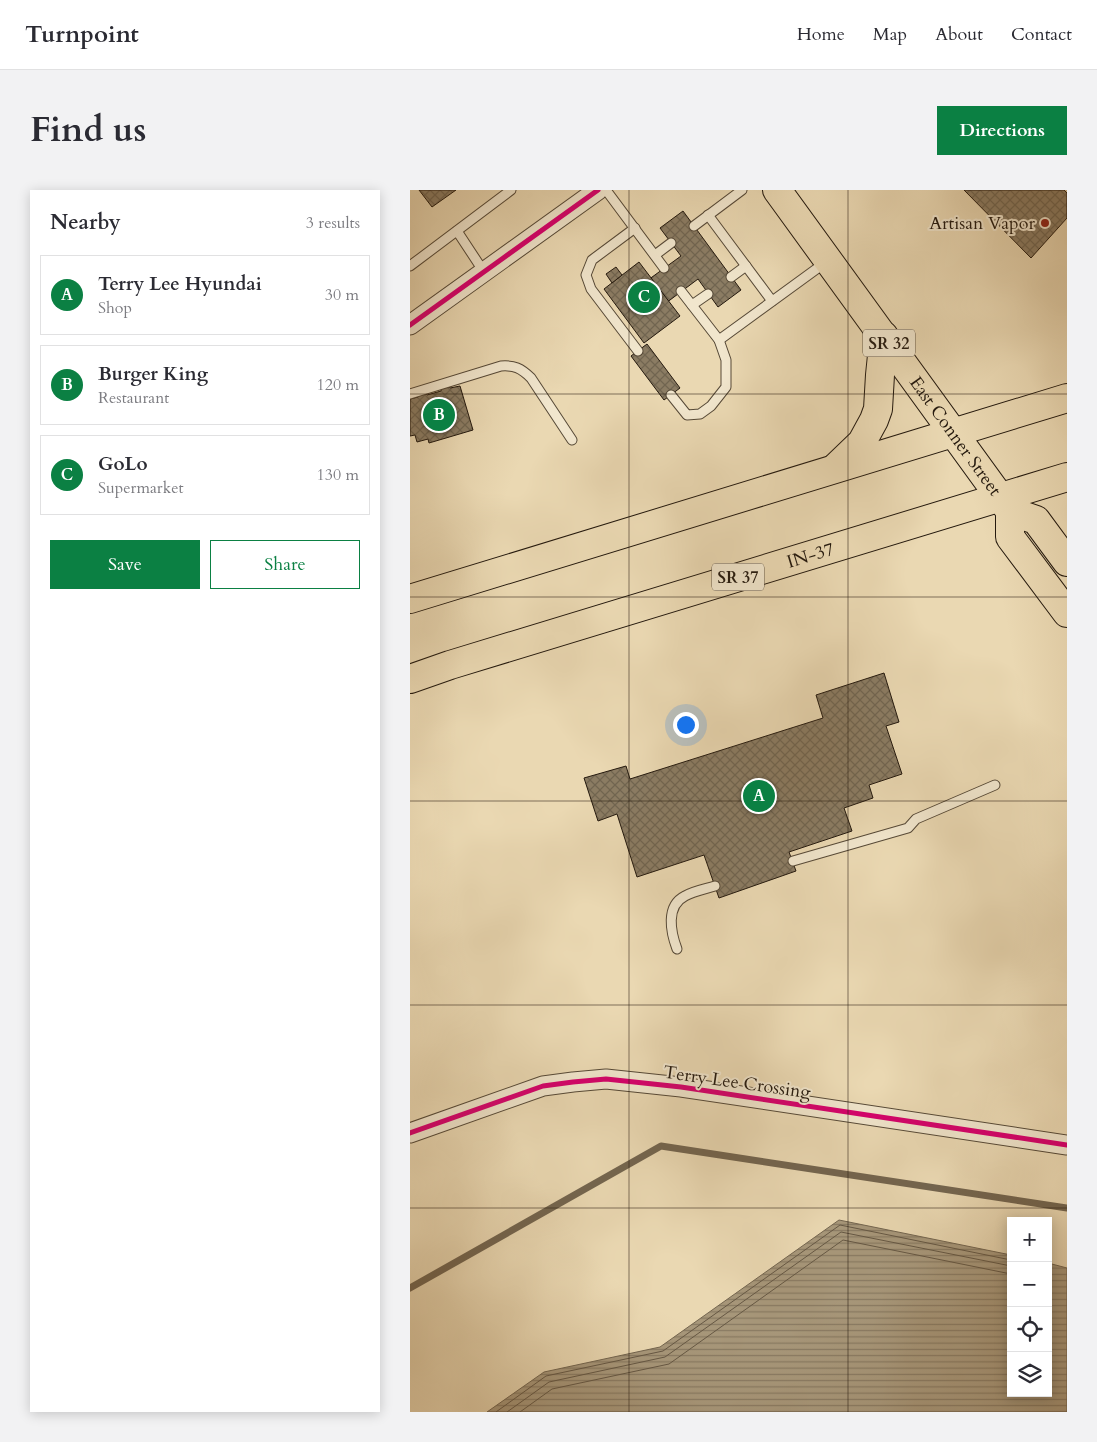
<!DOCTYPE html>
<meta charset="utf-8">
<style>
:root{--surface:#fff;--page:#f2f2f3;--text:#2b2b33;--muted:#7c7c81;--line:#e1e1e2;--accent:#0b8043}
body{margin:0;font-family:Cardo,serif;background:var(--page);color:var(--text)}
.controls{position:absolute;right:15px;bottom:15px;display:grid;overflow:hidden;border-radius:0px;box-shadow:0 2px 12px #0003}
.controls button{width:45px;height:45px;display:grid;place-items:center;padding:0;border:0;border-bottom:1px solid var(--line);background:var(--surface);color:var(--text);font:25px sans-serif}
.you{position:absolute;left:275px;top:534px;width:18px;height:18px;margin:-12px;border:4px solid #fff;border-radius:50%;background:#1a73e8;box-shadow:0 0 0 8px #1a73e833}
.badge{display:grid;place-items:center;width:32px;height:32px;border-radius:50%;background:var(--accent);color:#fff;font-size:16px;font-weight:700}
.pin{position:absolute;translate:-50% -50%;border:2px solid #fff;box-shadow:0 1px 5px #0006}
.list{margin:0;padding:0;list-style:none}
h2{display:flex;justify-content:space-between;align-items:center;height:65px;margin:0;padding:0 20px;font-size:21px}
h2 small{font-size:16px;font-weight:400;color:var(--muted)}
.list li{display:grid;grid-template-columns:32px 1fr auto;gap:15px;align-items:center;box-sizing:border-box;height:80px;margin:0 10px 10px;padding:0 10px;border:1px solid var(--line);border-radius:0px}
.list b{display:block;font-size:19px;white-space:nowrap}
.list p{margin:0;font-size:16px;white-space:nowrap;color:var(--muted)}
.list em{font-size:16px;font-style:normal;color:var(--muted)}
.actions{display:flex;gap:10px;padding:15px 20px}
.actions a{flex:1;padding:11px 0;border:1px solid var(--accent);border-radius:0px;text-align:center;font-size:18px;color:var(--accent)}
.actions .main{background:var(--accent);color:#fff}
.icon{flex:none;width:28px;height:28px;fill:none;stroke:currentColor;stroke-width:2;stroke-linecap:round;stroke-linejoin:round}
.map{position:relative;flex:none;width:657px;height:1222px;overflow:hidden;border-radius:0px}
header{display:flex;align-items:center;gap:30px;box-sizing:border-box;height:70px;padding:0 25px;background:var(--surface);border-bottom:1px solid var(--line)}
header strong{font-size:24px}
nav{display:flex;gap:28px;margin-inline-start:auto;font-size:18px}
.intro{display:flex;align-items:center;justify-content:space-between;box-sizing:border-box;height:120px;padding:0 30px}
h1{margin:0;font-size:35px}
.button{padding:12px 22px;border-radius:0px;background:var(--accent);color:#fff;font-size:18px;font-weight:700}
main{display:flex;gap:30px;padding:0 30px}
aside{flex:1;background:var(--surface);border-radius:0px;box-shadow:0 2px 12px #0003}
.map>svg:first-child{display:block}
</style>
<header>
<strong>Turnpoint</strong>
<nav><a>Home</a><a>Map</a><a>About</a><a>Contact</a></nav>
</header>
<div class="intro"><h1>Find us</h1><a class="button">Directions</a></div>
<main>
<aside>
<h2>Nearby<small>3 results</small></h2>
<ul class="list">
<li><span class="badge">A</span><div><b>Terry Lee Hyundai</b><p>Shop</p></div><em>30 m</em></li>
<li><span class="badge">B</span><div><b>Burger King</b><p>Restaurant</p></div><em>120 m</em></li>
<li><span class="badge">C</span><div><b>GoLo</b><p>Supermarket</p></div><em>130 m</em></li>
</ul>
<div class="actions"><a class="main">Save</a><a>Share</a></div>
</aside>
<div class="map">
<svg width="657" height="1222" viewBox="0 0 657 1222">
<defs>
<pattern id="water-rules" width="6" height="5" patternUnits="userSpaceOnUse" patternTransform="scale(1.25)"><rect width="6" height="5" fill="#a7977a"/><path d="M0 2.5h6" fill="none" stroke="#887a62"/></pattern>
<pattern id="building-cross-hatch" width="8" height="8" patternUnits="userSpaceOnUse" patternTransform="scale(1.25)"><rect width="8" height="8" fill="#8b7c63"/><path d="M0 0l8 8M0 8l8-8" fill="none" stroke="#716550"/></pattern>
</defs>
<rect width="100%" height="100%" fill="#ead8b2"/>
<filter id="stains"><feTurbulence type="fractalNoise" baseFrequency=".004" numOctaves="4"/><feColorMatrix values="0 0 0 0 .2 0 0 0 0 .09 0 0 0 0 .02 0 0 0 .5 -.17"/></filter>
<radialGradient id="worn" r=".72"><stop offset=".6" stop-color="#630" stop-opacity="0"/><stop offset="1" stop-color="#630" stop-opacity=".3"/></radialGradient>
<polygon fill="url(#water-rules)" stroke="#73654f" points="429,1030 601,1065 601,1203 638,1203 638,1073 657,1078 657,1222 77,1222 134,1182 250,1157"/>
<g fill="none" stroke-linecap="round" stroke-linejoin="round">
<g stroke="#665844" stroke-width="1">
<polyline points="86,1222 136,1186 253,1161 430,1035 601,1070"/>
<polyline points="97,1222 139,1192 255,1167 431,1042 601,1076"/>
<polyline points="110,1222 142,1199 259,1174 433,1050 601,1084"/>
</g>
<polyline stroke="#73654f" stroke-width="7" points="0,1098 251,956 657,1018"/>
</g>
<g fill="url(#building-cross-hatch)" stroke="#24190e">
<polygon points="9,0 46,0 22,17"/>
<polygon points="554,0 654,0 657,3 657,28 621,68"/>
<polygon points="273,21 331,100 308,117 288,89 256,113 238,90 271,66 250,38"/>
<polygon points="229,72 270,126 234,153 194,99"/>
<polygon points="206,77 212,85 202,93 196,84"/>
<polygon points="237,154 270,198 254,210 221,166"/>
<polygon points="39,196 40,198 50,196 63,240 19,253 18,249 7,252 5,245 0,246 0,209 8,207 7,205 15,202 17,205 31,201 31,198"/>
<polygon points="474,483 489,532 476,536 492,584 459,595 463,608 434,618 442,641 379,662 386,681 309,708 294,665 227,687 207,624 188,631 174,588 216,576 220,589 413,528 406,505"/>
</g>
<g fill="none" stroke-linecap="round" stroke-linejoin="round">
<g stroke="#564937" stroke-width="11">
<g id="lane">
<polyline points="196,0 254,78"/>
<polyline points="298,25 362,111"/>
<polyline points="284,36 332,0"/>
<polyline points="225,38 182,70 176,85 181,99 228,161"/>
<polyline points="47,41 74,82"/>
<polyline points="245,65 261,53"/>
<polyline points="0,76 101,0"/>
<polyline points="321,87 336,76"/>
<polyline points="282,115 298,104"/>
<polyline points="309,150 416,72"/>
<path d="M0,204L91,176C104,175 111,178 121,188L162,250"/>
<polyline points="261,205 277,225 290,224 301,216 316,197 316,170 309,150 271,101"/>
<polyline points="383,671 498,638 506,629 585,595"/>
<path d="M267,759C261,743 255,716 275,706C283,701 295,699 305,696"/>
</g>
</g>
<g stroke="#564937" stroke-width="21">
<g id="street">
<polyline points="0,135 188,0"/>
<polyline points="0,943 133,896 163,892 196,889 271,897 657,955"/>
</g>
</g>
<g stroke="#24190e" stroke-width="30">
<g id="primary">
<path id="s1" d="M367,0L600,321L626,330L657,372"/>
<polyline points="600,321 600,347 657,423"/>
</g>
</g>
<g stroke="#24190e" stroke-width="30">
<g id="highway">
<polyline points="426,277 452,252 464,230 468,219 470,185 474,146"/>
<polyline points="0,409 657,208"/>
<path id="s2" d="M0,489L40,475L657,287"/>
</g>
</g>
<use href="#lane" stroke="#f1e6cd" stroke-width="9"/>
<use href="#street" stroke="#f1e6cd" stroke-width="19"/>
<use href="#primary" stroke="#ead8b2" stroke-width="28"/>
<use href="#highway" stroke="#ead8b2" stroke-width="28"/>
<g stroke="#f1e6cd" stroke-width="8">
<g id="cycleway">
<polyline points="0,135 188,0"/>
<polyline points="0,943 133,896 163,892 196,889 271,897 657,955"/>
</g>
</g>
<use href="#cycleway" stroke="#d6006c" stroke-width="5"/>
</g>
<path fill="none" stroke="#24190e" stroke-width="1" stroke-opacity="0.55" d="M219,0V1222M438,0V1222M0,204H657M0,407H657M0,611H657M0,815H657M0,1018H657"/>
<circle fill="#8f2418" stroke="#f1e6cd" stroke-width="2" cx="635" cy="33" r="5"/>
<g text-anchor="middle" stroke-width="4" stroke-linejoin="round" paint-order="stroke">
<g fill="#f1e6cd" stroke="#625647" stroke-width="1">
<rect x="453" y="139.5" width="52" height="27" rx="4"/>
<rect x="302" y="373.5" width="52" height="27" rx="4"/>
</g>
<g font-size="16" font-weight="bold" fill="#24190e">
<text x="479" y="159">SR 32</text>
<text x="328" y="393">SR 37</text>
</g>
<g font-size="18" fill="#24190e" stroke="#f1e6cd" text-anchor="end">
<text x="625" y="39">Artisan Vapor</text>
</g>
<g font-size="18" fill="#24190e" stroke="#f1e6cd">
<text dy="6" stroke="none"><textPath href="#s1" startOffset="304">East Conner Street</textPath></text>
<text dy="6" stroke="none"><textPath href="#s2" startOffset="419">IN-37</textPath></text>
<text transform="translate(327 892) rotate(8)" y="6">Terry Lee Crossing</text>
</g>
</g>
<rect width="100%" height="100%" filter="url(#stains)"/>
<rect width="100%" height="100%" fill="url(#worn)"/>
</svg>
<div class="controls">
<button>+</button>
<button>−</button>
<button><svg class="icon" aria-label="locate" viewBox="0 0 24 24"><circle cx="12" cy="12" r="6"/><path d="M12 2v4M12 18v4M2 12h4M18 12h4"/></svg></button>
<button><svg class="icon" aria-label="layers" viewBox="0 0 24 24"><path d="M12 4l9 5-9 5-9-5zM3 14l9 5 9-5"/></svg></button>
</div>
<div class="you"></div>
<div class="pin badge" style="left:349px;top:606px">A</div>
<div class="pin badge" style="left:29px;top:225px">B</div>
<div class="pin badge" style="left:234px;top:107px">C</div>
</div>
</main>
